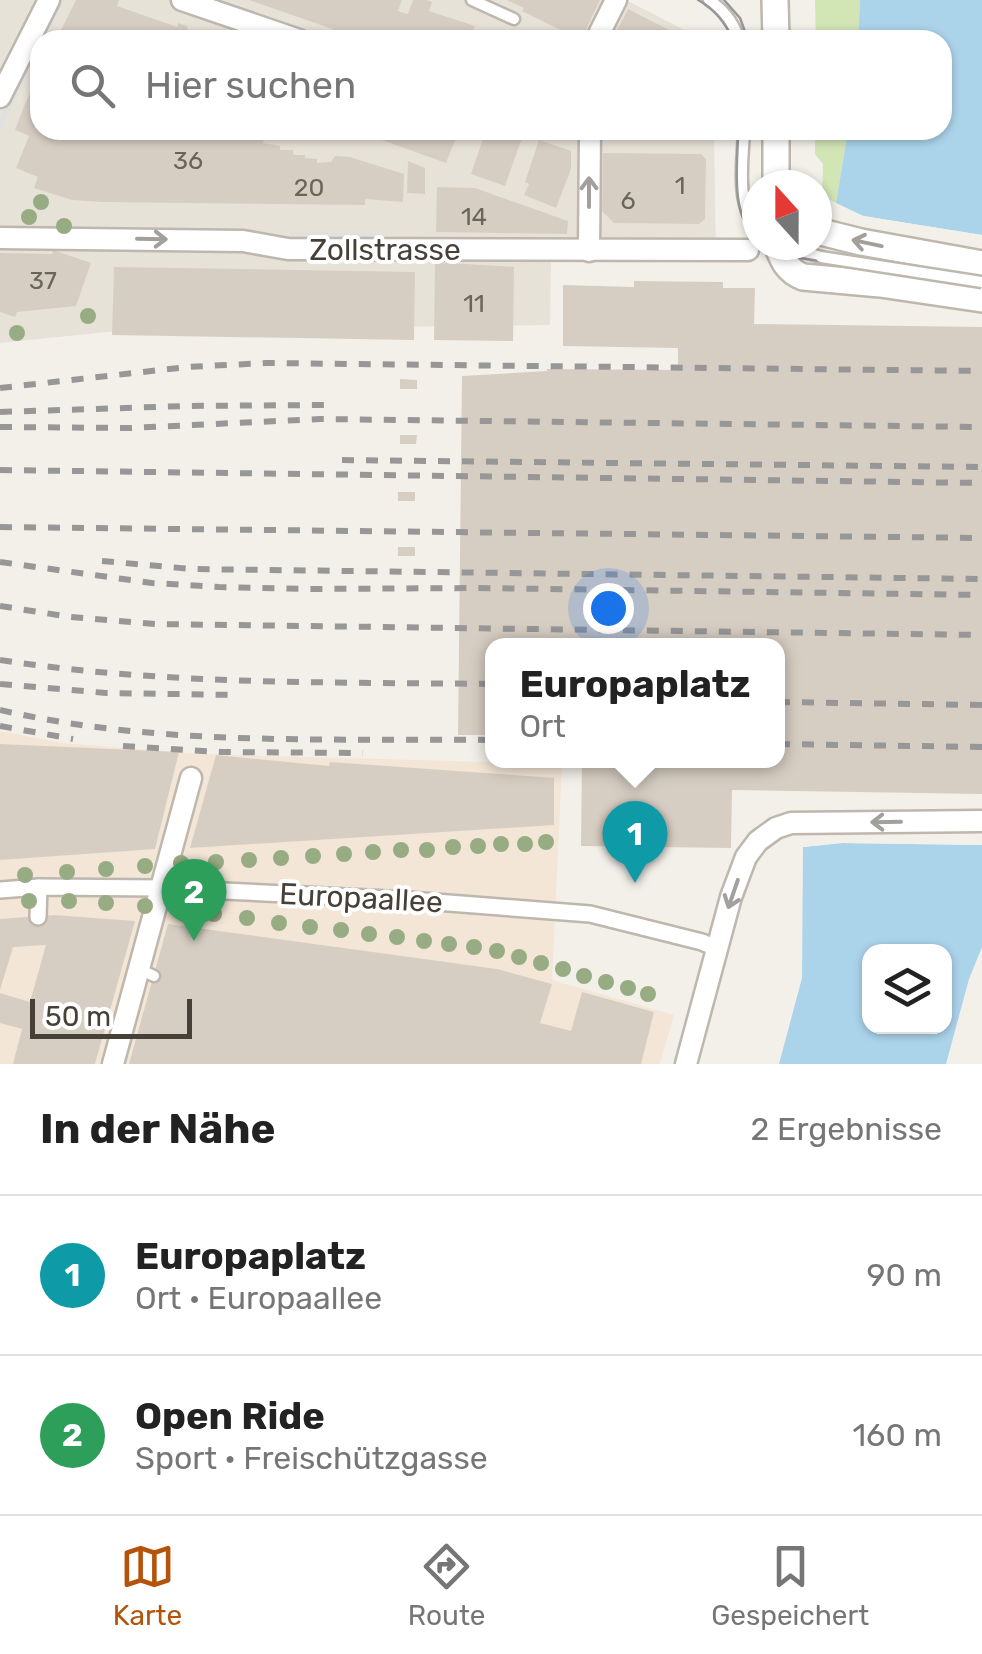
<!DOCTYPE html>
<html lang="de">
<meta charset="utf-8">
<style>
:root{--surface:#fff;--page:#f6f6f6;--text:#222;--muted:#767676;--line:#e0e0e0;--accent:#b45309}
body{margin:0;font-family:Rubik,sans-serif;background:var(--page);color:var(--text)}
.controls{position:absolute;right:30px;bottom:30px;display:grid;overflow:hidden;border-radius:20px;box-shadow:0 2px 8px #0004}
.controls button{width:90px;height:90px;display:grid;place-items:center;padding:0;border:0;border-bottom:2px solid var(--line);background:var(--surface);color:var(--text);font:50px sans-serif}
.compass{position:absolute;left:742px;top:170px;width:90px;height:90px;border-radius:50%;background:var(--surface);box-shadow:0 2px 8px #0004;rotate:339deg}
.scale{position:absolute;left:30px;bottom:25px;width:162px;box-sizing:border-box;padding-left:10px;border:5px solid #474038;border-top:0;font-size:28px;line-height:35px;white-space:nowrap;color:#474038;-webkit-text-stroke:8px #fff;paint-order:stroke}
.you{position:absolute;left:608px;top:608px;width:35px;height:35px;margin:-25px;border:8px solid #fff;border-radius:50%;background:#1a73e8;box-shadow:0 0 0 15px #1a73e833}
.badge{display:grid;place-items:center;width:65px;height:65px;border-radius:50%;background:var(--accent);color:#fff;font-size:32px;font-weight:700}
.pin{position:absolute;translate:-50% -82px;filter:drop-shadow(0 2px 5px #0008)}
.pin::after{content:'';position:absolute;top:52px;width:35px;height:30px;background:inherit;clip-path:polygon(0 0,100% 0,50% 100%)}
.popup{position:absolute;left:485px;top:638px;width:300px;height:130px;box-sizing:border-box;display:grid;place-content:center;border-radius:20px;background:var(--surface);filter:drop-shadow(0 2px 8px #0005);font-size:32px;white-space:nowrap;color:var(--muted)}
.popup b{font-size:38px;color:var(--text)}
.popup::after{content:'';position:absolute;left:50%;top:100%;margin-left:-20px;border:20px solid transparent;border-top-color:var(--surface)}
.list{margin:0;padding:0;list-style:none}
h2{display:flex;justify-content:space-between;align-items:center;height:130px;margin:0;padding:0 40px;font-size:42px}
h2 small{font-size:32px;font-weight:400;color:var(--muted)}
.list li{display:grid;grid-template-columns:65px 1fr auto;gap:30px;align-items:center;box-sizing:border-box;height:160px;padding:0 40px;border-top:2px solid var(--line)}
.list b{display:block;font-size:38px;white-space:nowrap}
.list p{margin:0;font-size:32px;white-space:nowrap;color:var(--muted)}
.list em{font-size:32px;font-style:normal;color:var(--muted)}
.icon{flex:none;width:55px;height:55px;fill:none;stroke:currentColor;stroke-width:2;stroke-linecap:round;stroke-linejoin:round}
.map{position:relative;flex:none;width:982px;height:1064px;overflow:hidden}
.search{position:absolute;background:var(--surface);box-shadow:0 2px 8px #0004;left:30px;right:30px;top:30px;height:110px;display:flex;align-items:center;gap:25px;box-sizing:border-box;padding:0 35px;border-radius:30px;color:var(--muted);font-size:38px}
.sheet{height:450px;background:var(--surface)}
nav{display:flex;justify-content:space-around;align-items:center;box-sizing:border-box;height:140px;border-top:2px solid var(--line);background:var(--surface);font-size:28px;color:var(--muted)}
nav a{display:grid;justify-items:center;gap:5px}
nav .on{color:var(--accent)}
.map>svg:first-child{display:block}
</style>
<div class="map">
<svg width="982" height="1064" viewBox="0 0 982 1064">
<rect width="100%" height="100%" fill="#f3f0ea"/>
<polygon fill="#e7e2d8" points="0,0 626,0 704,40 40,40 40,130 714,130 716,261 551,261 550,325 127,330 0,343"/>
<polygon fill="#f3e6d7" points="0,731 63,743 201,754 562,764 552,980 674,1015 660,1064 0,1064"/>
<g fill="#d2e5b5">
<polygon points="815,0 860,0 858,40 816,40"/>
<polygon points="815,130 848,130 836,203 822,196 823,164 815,154"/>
</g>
<g fill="#e2e0de">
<polygon points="58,0 65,0 45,40 40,40 40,51 0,131 0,116"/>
<polygon points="291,232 381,233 381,239 291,238"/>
</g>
<g fill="#abd4eb" fill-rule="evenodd">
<polygon points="860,0 982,0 982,235 863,216 836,203 848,130 942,130 942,40 858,40"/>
<path d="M842,843L982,845V947L969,979L946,1064H779L802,978L803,847ZM870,952H944V1026H870Z"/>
</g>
<g fill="#f3f0ea">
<polygon points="831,201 863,216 982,235 982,240 861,221 833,207"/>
<polygon points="842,838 982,840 982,845 842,843 803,847 803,842"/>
</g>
<g fill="#d7cec3">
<polygon points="76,0 119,0 117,6 177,27 178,23 187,26 188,31 199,34 200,31 209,34 212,40 56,40"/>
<polygon points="249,0 402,0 398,11 408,14 413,0 427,0 432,2 429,11 475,26 473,32 496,39 364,40"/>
<polygon points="507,0 600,0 581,40 522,11 524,8"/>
<polygon points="628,9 689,40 612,40"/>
<polygon points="40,73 40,130 116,130 126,134 128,130 266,130 263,143 280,146 280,150 293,150 293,154 295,155 305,155 305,158 317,159 317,163 331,162 335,156 350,157 404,174 403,202 365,199 365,205 101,202 72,200 34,188 38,177 16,168 29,136 15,130 25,104"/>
<polygon points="354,130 459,130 446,163"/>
<polygon points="486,130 509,130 523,135 505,186 471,174"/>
<polygon points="539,140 571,151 571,169 556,208 524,195 529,184 525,182"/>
<polygon points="603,153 701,154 706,159 705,219 699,224 614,223 602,211"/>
<polygon points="408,161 425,168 425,194 407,193"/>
<polygon points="437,187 475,188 568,221 567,234 436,232"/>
<polygon points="53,250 91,263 76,306 17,312 15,317 0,312 0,253 52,254"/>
<polygon points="435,262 514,267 513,341 434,340"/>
<polygon points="114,267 415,272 414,340 112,335"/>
<polygon points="634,281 723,282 723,288 755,288 754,324 982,327 982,794 732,790 731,848 581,846 582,760 778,760 778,646 492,646 492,735 458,735 462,376 547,371 547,369 678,370 678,348 563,346 563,285 634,287"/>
<polygon points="400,379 417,380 417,389 400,389"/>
<polygon points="400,435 417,435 416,444 400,444"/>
<rect x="398" y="492" width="17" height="9"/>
<rect x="398" y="547" width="17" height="9"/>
<polygon points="0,744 179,752 155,849 0,860"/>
<polygon points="216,755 329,766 330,762 554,778 554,825 190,848"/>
<polygon points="54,915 135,921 95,1064 13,1064 22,1029 0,1023 0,993 30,1002 46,945 13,947 0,990 0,919"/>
<polygon points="168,924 497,969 552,984 540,1023 571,1031 582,992 654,1012 641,1064 129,1064"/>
</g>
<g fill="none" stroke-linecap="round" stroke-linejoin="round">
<g stroke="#beb7ad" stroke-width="15">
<g id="service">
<polyline points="472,0 514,19"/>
<path d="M709,0C724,10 734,23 739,40"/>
<path d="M744,130C743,161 735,203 757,228"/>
<polyline points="781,245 821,257"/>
<polyline points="139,969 154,976"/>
</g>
</g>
<g stroke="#beb7ad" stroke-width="20">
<g id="pedestrian">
<polyline points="0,890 39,887 162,888 410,900 590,914 702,942 716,948"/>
<polyline points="38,917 39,887"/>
</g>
</g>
<g stroke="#beb7ad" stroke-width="25">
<g id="minor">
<polyline points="182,0 299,40"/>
<polyline points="596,40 616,0"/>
<polyline points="0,97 49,0"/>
<polyline points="0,238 243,241 288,249 748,250"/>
<polyline points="589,251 590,130"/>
<polyline points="113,1064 191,778"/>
<polyline points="686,1064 731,897 746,857 758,841 776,828 791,823 982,821"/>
</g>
</g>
<g stroke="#beb7ad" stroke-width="30">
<g id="tertiary">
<polyline points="775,0 776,40"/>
<polyline points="776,130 776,185"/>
<polyline points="817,231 861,242 982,264"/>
<path d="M777,245C783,260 787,271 803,277L880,284L982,299"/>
</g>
</g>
<use href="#service" stroke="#fff" stroke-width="10"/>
<use href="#pedestrian" stroke="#fff" stroke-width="15"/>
<use href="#minor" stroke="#fff" stroke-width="20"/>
<use href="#tertiary" stroke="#fff" stroke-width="25"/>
<g stroke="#979797" stroke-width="2.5">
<path d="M698,0C715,9 725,22 733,40"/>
<polyline points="724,0 740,18 748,40"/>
<path d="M738,130C738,166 729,212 757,240"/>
<polyline points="762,245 775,251 800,258 982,286"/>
</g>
<g stroke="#979797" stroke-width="6" stroke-dasharray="12 12" stroke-linecap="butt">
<polyline points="0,388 187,367 266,363 982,371"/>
<polyline points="0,412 186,406 325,405"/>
<polyline points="0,427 130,428 320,419 982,427"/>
<polyline points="342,460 982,467"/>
<polyline points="0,470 982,483"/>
<polyline points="0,527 982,538"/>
<polyline points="102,561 192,569 982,579"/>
<polyline points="0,562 152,583 219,587 312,589 478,588 982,595"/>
<polyline points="0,606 71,617 155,624 982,635"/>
<path d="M0,660C163,685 328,682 492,684"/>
<polyline points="0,684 106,693 238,695"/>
<polyline points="778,702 982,705"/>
<path d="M0,710C161,747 328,738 492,740"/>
<polyline points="0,726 73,739"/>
<polyline points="778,744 982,747"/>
<polyline points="123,746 221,752 363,753"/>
</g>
<g stroke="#beb7ad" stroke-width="15" stroke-linecap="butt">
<polyline id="service-bridge" points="821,257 982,282"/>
</g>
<use href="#service-bridge" stroke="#fff" stroke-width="10"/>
</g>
<g fill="#98ac83">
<circle cx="41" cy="202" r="8"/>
<circle cx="29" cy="217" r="8"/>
<circle cx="64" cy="226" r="8"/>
<circle cx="88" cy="316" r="8"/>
<circle cx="17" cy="333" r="8"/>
<circle cx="546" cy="842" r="8"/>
<circle cx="501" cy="844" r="8"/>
<circle cx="525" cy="844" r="8"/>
<circle cx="478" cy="846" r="8"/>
<circle cx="453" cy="847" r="8"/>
<circle cx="401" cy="850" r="8"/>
<circle cx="427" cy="850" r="8"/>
<circle cx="373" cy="852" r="8"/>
<circle cx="344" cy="854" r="8"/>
<circle cx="313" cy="856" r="8"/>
<circle cx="281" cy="858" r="8"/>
<circle cx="249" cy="860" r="8"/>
<circle cx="216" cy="862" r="8"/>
<circle cx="181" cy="863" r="8"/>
<circle cx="145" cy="866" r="8"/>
<circle cx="106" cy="869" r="8"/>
<circle cx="67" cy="872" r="8"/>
<circle cx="25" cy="875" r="8"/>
<circle cx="29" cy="901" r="8"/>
<circle cx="69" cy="901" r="8"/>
<circle cx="106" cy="903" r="8"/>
<circle cx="145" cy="906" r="8"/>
<circle cx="179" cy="909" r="8"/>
<circle cx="214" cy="914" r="8"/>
<circle cx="247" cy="918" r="8"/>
<circle cx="279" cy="923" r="8"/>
<circle cx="310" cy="927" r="8"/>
<circle cx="341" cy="930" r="8"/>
<circle cx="369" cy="934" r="8"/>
<circle cx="397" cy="937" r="8"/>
<circle cx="424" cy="941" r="8"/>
<circle cx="449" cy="944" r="8"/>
<circle cx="474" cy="947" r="8"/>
<circle cx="497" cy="951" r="8"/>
<circle cx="519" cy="957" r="8"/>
<circle cx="541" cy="963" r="8"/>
<circle cx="563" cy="969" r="8"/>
<circle cx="584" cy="976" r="8"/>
<circle cx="606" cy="982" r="8"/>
<circle cx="628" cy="988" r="8"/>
<circle cx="648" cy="994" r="8"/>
</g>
<defs><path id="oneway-shaft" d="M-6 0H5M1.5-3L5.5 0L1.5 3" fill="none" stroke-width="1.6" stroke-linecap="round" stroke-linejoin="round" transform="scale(2.5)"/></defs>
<g stroke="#a3a09c">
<use href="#oneway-shaft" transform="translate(589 192) rotate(-90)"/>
<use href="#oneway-shaft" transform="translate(152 239) rotate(1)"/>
<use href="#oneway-shaft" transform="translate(867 243) rotate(-168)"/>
<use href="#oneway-shaft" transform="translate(886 822) rotate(179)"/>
<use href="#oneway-shaft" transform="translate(733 894) rotate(109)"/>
</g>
<g text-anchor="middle" stroke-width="8" stroke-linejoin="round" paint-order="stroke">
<g font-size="25" fill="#6b645b">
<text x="188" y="169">36</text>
<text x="680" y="194">1</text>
<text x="309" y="196">20</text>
<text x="628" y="209">6</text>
<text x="474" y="225">14</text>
<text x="43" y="289">37</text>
<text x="474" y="312">11</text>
</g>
<g font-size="30" fill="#474038" stroke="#fff">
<text x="385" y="260">Zollstrasse</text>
<text transform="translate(361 898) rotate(3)" y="10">Europaallee</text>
</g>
</g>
</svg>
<div class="controls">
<button><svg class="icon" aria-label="layers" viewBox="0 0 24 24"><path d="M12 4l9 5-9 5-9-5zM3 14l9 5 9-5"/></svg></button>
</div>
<svg class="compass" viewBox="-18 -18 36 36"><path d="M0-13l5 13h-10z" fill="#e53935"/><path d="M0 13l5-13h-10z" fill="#767676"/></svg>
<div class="scale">50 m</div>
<div class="you"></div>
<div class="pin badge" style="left:635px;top:883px;background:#0f9aa8">1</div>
<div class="popup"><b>Europaplatz</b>Ort</div>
<div class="pin badge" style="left:194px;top:941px;background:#2e9e5b">2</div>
<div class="search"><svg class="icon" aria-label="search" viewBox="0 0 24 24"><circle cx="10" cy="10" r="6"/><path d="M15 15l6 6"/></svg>Hier suchen</div>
</div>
<section class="sheet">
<h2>In der Nähe<small>2 Ergebnisse</small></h2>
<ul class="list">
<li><span class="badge" style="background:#0f9aa8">1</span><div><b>Europaplatz</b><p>Ort · Europaallee</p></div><em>90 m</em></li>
<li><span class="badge" style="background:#2e9e5b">2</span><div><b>Open Ride</b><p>Sport · Freischützgasse</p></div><em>160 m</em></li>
</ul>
</section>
<nav>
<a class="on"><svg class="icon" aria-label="map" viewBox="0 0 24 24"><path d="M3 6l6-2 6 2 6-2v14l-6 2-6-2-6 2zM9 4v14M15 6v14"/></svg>Karte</a>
<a><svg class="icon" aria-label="directions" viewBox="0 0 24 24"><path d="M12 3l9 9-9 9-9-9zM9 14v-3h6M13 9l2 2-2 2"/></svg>Route</a>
<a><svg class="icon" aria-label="saved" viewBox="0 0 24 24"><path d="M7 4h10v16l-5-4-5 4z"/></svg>Gespeichert</a>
</nav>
